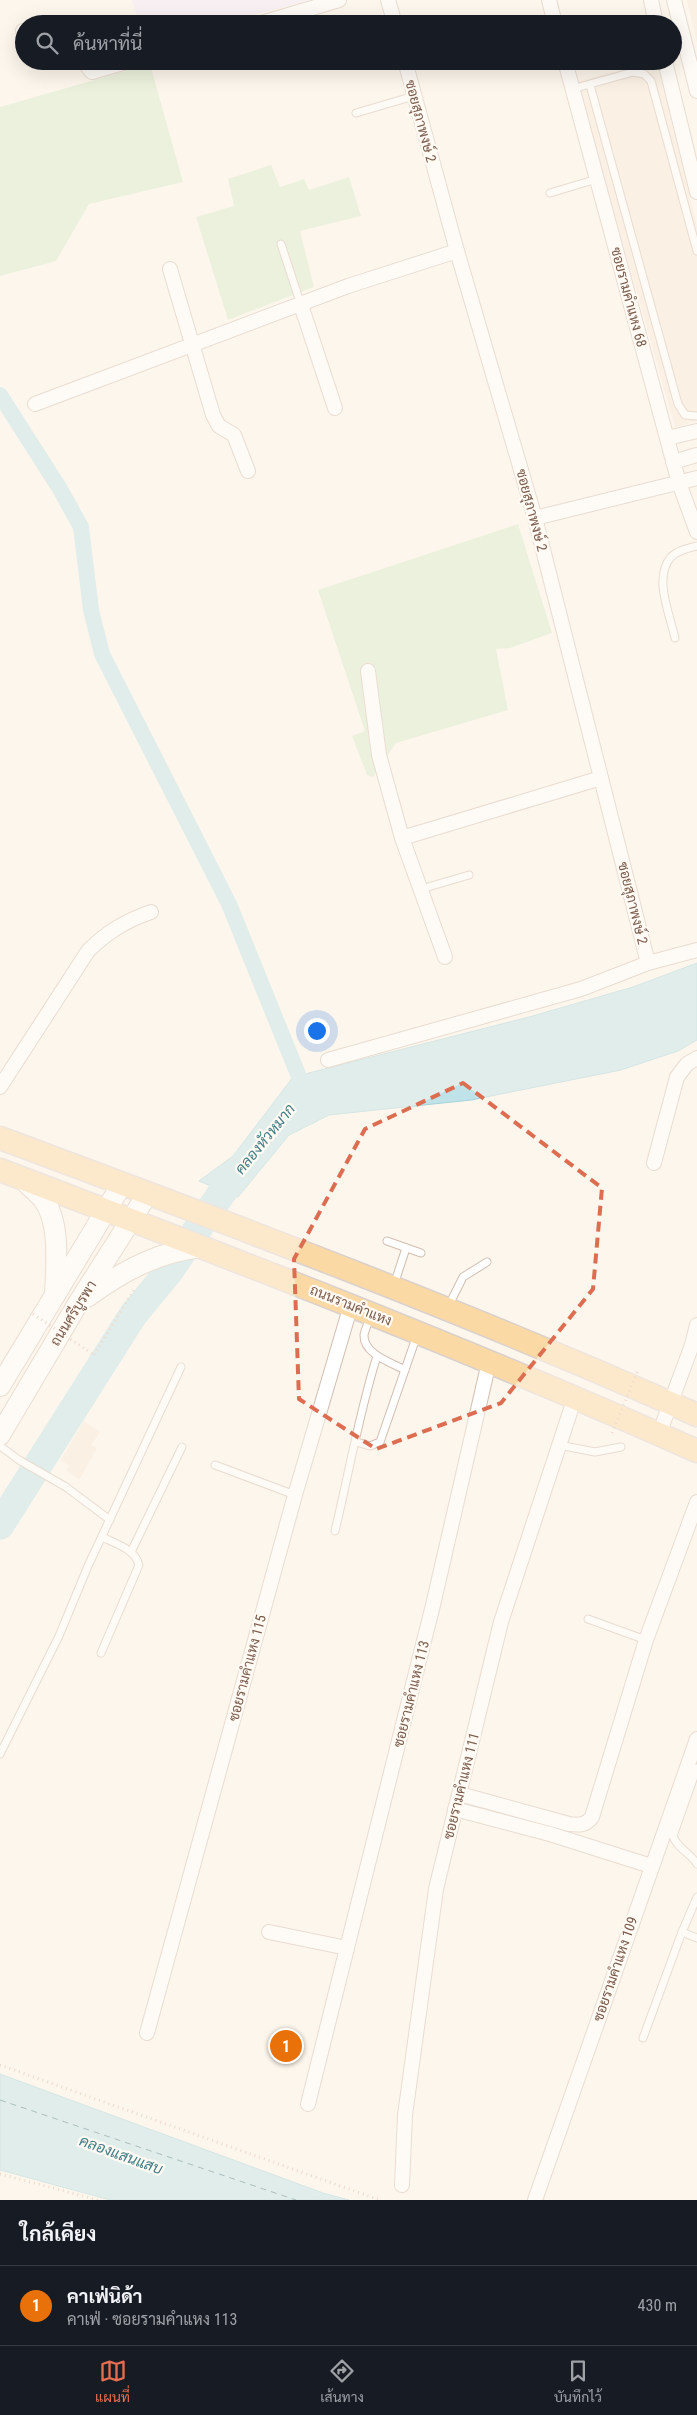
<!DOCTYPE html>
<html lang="th">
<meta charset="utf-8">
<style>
:root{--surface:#171b24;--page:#20242c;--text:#f1f3f6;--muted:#9ea1a6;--line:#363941;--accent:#e76f51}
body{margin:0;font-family:"Roboto Condensed",Sarabun,sans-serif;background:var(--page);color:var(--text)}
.you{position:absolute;left:316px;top:1030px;width:18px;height:18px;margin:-12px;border:4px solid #fff;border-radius:50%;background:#1a73e8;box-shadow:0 0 0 8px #1a73e833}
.badge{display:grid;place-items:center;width:32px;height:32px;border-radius:50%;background:var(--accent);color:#fff;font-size:16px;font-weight:700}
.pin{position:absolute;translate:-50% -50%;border:2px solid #fff;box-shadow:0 1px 5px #0006}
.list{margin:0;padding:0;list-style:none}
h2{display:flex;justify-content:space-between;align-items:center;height:65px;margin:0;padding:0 20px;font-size:21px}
h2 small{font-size:16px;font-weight:400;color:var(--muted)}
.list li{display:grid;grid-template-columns:32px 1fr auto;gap:15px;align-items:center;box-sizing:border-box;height:80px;padding:0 20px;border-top:1px solid var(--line)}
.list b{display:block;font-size:19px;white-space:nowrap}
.list p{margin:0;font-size:16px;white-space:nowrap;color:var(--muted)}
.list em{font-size:16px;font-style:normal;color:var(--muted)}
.icon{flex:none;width:28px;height:28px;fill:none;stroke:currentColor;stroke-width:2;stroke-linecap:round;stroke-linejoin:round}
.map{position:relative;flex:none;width:697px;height:2200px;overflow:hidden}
.search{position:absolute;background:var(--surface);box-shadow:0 5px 20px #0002;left:15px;right:15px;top:15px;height:55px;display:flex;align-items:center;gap:12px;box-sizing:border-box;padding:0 18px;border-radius:28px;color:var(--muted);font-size:19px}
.sheet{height:145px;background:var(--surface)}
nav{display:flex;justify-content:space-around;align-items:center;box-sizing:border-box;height:70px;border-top:1px solid var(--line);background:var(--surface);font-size:14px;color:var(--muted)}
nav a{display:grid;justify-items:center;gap:2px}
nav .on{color:var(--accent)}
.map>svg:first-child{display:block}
</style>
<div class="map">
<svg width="697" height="2200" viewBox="0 0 697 2200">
<rect width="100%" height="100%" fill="#fdf6ec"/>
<g fill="#f5e8da">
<polygon points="687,0 697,0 697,43"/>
<polygon points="657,61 697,227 697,421 675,427 577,81"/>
<polygon points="84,1421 100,1432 91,1445 97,1448 79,1480 66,1470 69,1466 61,1460"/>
</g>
<polygon fill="#f3e8fa" points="132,0 311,0 218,24 140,24"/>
<g fill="#d8ecc9">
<polygon points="150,64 183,182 89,204 56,261 0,276 0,107"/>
<polygon points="271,165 280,187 304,179 309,190 349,177 361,216 300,231 314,287 228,320 196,217 234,206 228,179"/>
<polygon points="518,524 552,633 510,648 496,649 508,710 396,743 373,777 367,775 352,736 365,731 318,590"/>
</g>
<g fill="#bfe3e8" stroke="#a5d3da">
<polygon points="697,963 697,1040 678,1051 621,1070 471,1100 329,1115 289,1135 238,1197 199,1181 233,1156 293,1077 529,1017 633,987"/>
<polygon points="0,2074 323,2193 349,2200 110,2200 0,2170"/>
</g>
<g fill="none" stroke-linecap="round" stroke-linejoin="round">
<polyline stroke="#bfe3e8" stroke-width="16" points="0,395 60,489 81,527 91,610 102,654 229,904 306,1094"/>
<polyline stroke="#bfe3e8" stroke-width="29" points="0,1525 133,1315 170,1270 221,1194 247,1161"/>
<polyline stroke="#437c86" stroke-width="1" stroke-dasharray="6 5" stroke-linecap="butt" points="0,2100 296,2200"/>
<g stroke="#d1beb0" stroke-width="9">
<g id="lane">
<polyline points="590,85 678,404 685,415 697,416"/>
<polyline points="572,89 633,72 644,74 651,81 697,251"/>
<polyline points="356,113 414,96"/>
<polyline points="550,193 597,179"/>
<polyline points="281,244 301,305"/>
<path d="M675,638C670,615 653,577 671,557C678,550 689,548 697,546"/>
<polyline points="421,889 469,875"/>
<polyline points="387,1241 421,1253"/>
<polyline points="394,1285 406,1248"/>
<polyline points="448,1307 463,1277 487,1262"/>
<path d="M370,1316C369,1322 365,1329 364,1335C363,1354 392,1363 405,1370"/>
<polyline points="356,1442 370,1446 380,1442 417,1335"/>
<polyline points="559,1445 595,1452 621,1447"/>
<polyline points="0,1446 19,1460 66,1487 110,1520"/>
<polyline points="215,1465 295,1495"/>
<path d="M335,1531C349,1473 359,1413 377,1356"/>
<polyline points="131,1552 182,1447"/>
<polyline points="588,1619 646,1640"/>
<path d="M101,1653L139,1565C135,1549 116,1544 102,1537"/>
<polyline points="0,1754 59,1636 88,1566 181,1367"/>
<path d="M697,1768L673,1836C676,1847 691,1854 697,1864"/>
<polyline points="697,1897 682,1932 697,1938"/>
<polyline points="643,2038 682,1932"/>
</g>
</g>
<g stroke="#d1beb0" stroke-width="16">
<g id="street">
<polyline points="388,0 395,24"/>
<polyline points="549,0 555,24"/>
<polyline points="651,0 656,24"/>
<polyline points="674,0 697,91"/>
<polyline points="258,24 339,0"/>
<polyline points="23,31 24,32"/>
<polyline points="83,61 92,72 130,61"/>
<polyline points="405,61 457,251 535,518 648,963"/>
<polyline points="565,61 679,483 697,532"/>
<polyline points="665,61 697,192"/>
<polyline points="170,269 213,415 219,426 234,435 248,471"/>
<polyline points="301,305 335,408"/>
<polyline points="35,404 348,286 457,251"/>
<polyline points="667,438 697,431"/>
<polyline points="673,462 697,455"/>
<polyline points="535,518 697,478"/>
<polyline points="368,671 379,755 402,838 601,778"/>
<polyline points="402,838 445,957"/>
<polyline points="328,1060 581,989 648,963 697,950"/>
<path d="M0,1087L88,951C107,932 125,921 151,912"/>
<polyline points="654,1163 677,1077 687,1064 697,1058"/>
<polyline points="659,1434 692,1345 697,1325"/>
<path d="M467,1796L569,1824C579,1825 585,1826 592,1817L646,1640L697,1502"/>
<polyline points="455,1809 550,1834 651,1866"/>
<polyline points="269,1932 347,1948 433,1605 489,1362"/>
<polyline points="147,2033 295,1495 351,1305"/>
<polyline points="308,2104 347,1948"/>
<polyline points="402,2185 405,2115 436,1889 501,1622 575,1397"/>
<polyline points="535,2200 697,1739"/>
</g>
</g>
<g stroke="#d6c0b0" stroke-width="22">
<g id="secondary">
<path d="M23,1179C29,1186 37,1192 43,1199C61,1222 56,1267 55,1295"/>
<path d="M87,1297C123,1271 159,1251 203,1247"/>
<polyline points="0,1386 122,1184"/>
<polyline points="0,1435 77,1305 148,1193"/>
</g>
</g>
<g stroke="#dad1cd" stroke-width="25">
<g id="primary">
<path d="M0,1138C234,1225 469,1313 697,1415"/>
<path d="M0,1170C234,1259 468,1349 697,1451"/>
</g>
</g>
<g stroke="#d9b8a5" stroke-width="3" stroke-dasharray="1 4" stroke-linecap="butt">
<polyline points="94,1355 135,1288"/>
<polyline points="0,2065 380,2200"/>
<polyline points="0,2174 98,2200"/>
</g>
<use href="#lane" stroke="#fff" stroke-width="7"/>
<use href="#street" stroke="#fff" stroke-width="14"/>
<use href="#secondary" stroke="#fff" stroke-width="20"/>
<use href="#primary" stroke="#fbd9a5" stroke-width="22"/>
<g stroke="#d9b8a5" stroke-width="3" stroke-dasharray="1 4" stroke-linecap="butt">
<polyline points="33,1314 94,1355"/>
<polyline points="612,1433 638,1370"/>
</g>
</g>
<path d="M0 0H697V2200H0ZM463,1083L602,1188L593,1289L501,1403L376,1449L299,1399L294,1259L365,1129Z" fill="#fdf6ec" fill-opacity=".55" fill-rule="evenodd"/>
<path fill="none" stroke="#dc6d51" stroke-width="4" stroke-dasharray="10 6" stroke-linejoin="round" d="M463,1083L602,1188L593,1289L501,1403L376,1449L299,1399L294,1259L365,1129Z"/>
<g text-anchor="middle" stroke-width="4.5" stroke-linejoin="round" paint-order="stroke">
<g font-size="14" fill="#7a5c4d" stroke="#fffaf3">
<text transform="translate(421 121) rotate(75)" y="5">ซอยสุภาพงษ์ 2</text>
<text transform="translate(629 297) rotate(75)" y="5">ซอยรามคำแหง 68</text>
<text transform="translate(532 510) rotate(75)" y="5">ซอยสุภาพงษ์ 2</text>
<text transform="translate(633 903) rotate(76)" y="5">ซอยสุภาพงษ์ 2</text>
<text transform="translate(351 1305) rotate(22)" y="5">ถนนรามคำแหง</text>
<text transform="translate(73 1313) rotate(-58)" y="5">ถนนศรีบูรพา</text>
<text transform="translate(247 1668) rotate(-75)" y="5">ซอยรามคำแหง 115</text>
<text transform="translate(411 1694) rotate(-76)" y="5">ซอยรามคำแหง 113</text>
<text transform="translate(461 1786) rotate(-76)" y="5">ซอยรามคำแหง 111</text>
<text transform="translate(615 1969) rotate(-71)" y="5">ซอยรามคำแหง 109</text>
</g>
<g font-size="15" font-style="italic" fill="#437c86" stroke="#fffaf3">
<text transform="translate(265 1139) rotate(-51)" y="5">คลองหัวหมาก</text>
<text transform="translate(121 2155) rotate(20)" y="5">คลองแสนแสบ</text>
</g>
</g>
</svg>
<div class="you"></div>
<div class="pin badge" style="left:286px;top:2046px;background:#e8710a">1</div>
<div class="search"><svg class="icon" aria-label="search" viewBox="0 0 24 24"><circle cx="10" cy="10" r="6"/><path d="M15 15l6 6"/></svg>ค้นหาที่นี่</div>
</div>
<section class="sheet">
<h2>ใกล้เคียง<small></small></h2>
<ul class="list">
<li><span class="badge" style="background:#e8710a">1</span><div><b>คาเฟ่นิด้า</b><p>คาเฟ่ · ซอยรามคำแหง 113</p></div><em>430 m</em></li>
</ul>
</section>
<nav>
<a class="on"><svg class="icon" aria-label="map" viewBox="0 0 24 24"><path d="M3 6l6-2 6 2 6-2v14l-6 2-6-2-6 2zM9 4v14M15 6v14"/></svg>แผนที่</a>
<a><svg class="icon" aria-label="directions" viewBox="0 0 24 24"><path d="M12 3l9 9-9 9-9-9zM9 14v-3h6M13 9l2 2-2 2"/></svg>เส้นทาง</a>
<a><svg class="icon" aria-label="saved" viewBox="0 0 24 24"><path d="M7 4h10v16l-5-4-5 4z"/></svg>บันทึกไว้</a>
</nav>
